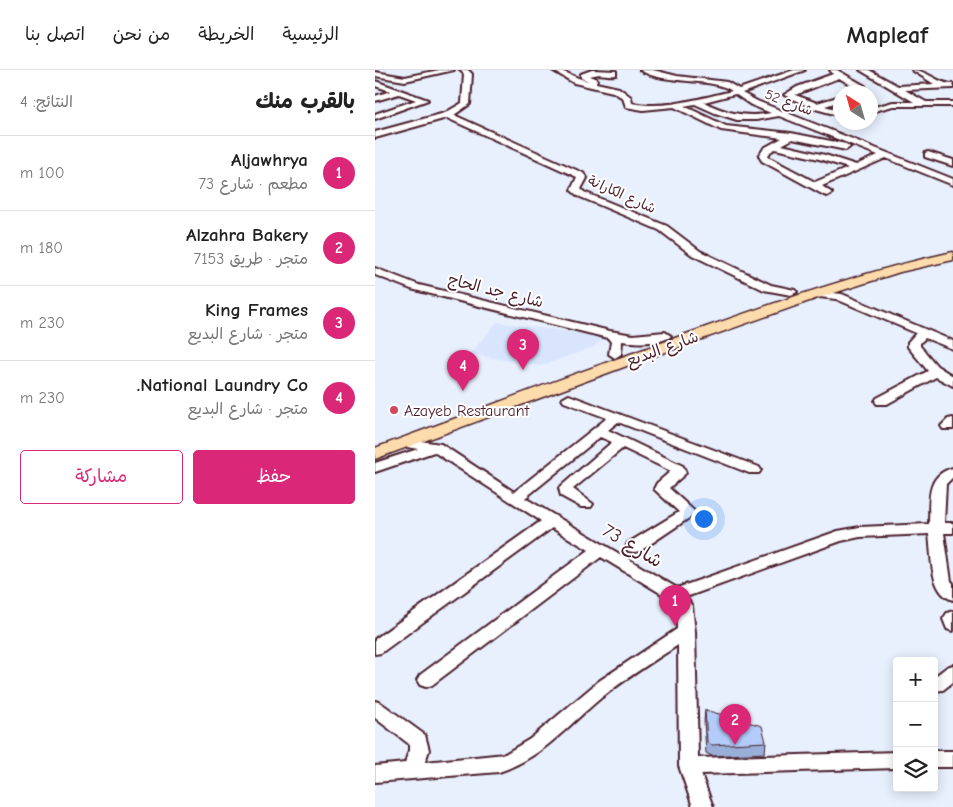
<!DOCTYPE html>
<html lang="ar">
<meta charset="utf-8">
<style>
:root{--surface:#fff;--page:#f6f6f6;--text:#222;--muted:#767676;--line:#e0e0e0;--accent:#db2777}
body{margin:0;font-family:"Comic Neue","Playpen Sans Arabic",sans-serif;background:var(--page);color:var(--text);direction:rtl}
.controls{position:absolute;right:15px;bottom:15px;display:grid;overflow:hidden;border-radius:5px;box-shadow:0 2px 12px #0003}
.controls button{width:45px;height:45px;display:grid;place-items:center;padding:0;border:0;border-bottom:1px solid var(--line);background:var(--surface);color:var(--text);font:25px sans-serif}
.compass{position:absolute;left:458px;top:15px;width:45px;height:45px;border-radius:50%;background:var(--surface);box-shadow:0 2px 12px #0003;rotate:323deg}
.you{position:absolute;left:328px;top:448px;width:18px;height:18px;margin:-12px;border:4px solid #fff;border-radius:50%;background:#1a73e8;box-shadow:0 0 0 8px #1a73e833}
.badge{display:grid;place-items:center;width:32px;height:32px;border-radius:50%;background:var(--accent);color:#fff;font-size:16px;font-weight:700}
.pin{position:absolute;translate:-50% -41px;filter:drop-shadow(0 1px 2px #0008)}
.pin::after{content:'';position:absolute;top:26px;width:18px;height:15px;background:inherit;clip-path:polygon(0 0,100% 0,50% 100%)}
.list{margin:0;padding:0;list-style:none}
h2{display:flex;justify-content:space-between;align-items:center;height:65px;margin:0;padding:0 20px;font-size:21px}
h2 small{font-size:16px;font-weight:400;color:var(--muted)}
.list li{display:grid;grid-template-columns:32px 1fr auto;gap:15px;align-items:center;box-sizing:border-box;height:75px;padding:0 20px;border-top:1px solid var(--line)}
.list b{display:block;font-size:19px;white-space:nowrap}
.list p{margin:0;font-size:16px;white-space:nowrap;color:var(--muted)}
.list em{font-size:16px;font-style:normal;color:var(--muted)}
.actions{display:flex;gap:10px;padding:15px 20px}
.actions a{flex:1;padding:11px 0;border:1px solid var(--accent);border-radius:5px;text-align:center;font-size:18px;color:var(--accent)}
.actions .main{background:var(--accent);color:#fff}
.icon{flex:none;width:28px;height:28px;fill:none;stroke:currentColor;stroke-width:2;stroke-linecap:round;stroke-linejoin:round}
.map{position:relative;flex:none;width:578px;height:737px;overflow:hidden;direction:ltr}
header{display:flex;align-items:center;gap:30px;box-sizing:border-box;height:70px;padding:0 25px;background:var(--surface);border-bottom:1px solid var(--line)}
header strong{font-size:24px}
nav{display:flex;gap:28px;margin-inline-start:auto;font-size:18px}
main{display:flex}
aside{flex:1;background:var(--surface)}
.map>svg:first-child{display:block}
</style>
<header>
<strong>Mapleaf</strong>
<nav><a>الرئيسية</a><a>الخريطة</a><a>من نحن</a><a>اتصل بنا</a></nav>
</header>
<main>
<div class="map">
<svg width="578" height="737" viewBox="0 0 578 737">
<rect width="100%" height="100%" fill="#e8f0fe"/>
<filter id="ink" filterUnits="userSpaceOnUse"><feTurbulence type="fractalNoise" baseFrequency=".02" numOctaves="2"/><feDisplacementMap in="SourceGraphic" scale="10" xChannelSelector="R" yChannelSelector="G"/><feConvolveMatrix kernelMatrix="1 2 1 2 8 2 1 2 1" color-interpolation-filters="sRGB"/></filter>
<g filter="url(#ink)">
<polygon fill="#d8e5fd" points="122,252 194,262 232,266 219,277 165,296 95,284"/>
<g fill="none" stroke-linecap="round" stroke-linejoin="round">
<g stroke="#4a1f2b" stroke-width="4">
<g id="minor">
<polygon points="64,0 79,0 30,11 0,6 0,2 30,7"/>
<polygon points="85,0 93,0 97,4 95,34 79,45 208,103 212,108 206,119 209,122 292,156 325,181 396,215 420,220 422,222 416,225 389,220 317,185 284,160 203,126 196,120 202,107 72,48 0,68 0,62 70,43 87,33 89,4"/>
<path d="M177,0C191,0 201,9 214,11L206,8V4L217,0L241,1V5C230,6 227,2 215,6L222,9L221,13L244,18L256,27L257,33C289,40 326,28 357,21C338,7 288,15 265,0H278L302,6L352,12L364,19L419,0H430L367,23L382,31L578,109V115L511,88L447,116L457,123L452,126L449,125L387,91L384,86L389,78L407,68L346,60L299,37L268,40L251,37L248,28L238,22L199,13ZM360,24L376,35L396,43C371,48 351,43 329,32ZM320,34L340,43L362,50H381L404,46L503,85L481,95L450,85L407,75L417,69L471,80L475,77L471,74L416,63L351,56L309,36ZM400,79L444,89L473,98L440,112L393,87L395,82Z"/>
<polygon points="455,0 462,0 490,16 489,22 481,22 483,19 464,8 420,25 442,33 466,26 466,31 450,36 466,41 466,46 437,38 409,25 422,17 458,4"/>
<path d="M485,0H494L523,16L559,14L537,0C553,0 562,14 578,14V18L530,20L551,32H578V36H518L496,42V38L518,32H539Z"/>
<polygon points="0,11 53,30 0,49 0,44 41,30 24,24 0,31 0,26 16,21 0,16"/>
<polygon points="553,82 578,90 578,96 550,87 550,83"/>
<path d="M0,198L44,215L235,261L258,265L290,262L296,266C288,274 258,273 247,271L246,284L240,288L234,284L236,272L233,268L36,219L0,205Z"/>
<polygon points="440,221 467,224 578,271 578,279 550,268 545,273 545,276 562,296 578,306 578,316 561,307 512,334 502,334 500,331 502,328 553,301 533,277 533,272 541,263 461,229 436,226 434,224"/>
<path d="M194,325L384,397L386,400L384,403H374L243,352L233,360L308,396L311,403L294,418L319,441L314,448L265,481L259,482L253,481L251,477L253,473L304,442L279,419L282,413L296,401L248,378L198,419L218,434L216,437H206L186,426L184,418L237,372L225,367L150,428L302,518L463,461L485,457L554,454C555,431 550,405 578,398V407L571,414L569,453H578V463H569L576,511L578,513V530C554,523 557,484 554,464L485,467L466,471L311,527L317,536L320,562L323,688L522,682V698L326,704L338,737H318L304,696L303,575C277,592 250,609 226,628C191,657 168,687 124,702L0,712V696L30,693L34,680V674L0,648V631L6,633L50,665L54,680L50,692L130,684L155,669L224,611L302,559L301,537L295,529L226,487L57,615L51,617L45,615L42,610L45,605L214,480L177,458L6,583L0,584V569L166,451L59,382L0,402V393L43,379L26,376L24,373L26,370L31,369L66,374L139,422L232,348L189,332L187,329Z"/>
<polygon points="578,348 578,359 568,359 566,356 573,349"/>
<polygon points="578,541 578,561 572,559 568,549 572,543"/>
<polygon points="578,595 578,612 568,620 559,621 559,607 572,597"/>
<rect x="559" y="681" width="19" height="16"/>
</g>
</g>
<g stroke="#4a1f2b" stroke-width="3">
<path id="major" d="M578,182V190L525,202L440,229L268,290L0,389V378C110,337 220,296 331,257C413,228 494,200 578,182Z"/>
</g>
<use href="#minor" fill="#fff" fill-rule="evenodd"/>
<use href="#major" fill="#fcdcac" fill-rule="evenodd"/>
</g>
<polygon fill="#9aafd7" stroke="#4a1f2b" points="330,640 391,672 390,683 337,686 331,683 329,651"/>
<polygon fill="#b3ccfa" stroke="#4a1f2b" points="330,640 387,656 391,672 337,675 332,672"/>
</g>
<circle fill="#d1495b" stroke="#fff" stroke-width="2" cx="19" cy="340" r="5"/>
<g text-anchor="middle" stroke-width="4" stroke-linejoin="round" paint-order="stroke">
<g font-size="14" fill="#4a1f2b" stroke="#fff">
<text transform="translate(414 32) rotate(21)" y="5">شارع 52</text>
<text transform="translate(247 124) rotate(24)" y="5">شارع الكارانة</text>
</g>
<g font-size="16" fill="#4a1f2b" stroke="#fff">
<text transform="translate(121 220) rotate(14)" y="6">شارع جد الحاج</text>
<text transform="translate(287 278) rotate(-20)" y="6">شارع البديع</text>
</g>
<g font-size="16" fill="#4a1f2b" stroke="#fff" text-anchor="start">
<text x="29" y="346">Azayeb Restaurant</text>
</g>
<g font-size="19" fill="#4a1f2b" stroke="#fff">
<text transform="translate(258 475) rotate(31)" y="7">شارع 73</text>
</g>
</g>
</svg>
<div class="controls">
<button>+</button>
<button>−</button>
<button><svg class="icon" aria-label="layers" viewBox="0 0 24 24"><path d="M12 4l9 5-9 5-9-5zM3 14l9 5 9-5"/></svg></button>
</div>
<svg class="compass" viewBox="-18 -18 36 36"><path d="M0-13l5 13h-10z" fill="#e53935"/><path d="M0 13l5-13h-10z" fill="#767676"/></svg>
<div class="you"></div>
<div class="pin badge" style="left:300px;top:556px">1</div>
<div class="pin badge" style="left:360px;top:675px">2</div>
<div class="pin badge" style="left:148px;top:300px">3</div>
<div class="pin badge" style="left:88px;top:321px">4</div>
</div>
<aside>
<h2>بالقرب منك<small>النتائج: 4</small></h2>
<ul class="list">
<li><span class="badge">1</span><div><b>Aljawhrya</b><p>مطعم · شارع 73</p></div><em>100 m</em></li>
<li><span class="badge">2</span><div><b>Alzahra Bakery</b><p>متجر · طريق 7153</p></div><em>180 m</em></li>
<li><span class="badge">3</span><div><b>King Frames</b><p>متجر · شارع البديع</p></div><em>230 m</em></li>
<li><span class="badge">4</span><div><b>National Laundry Co.</b><p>متجر · شارع البديع</p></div><em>230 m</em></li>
</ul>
<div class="actions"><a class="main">حفظ</a><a>مشاركة</a></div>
</aside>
</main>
